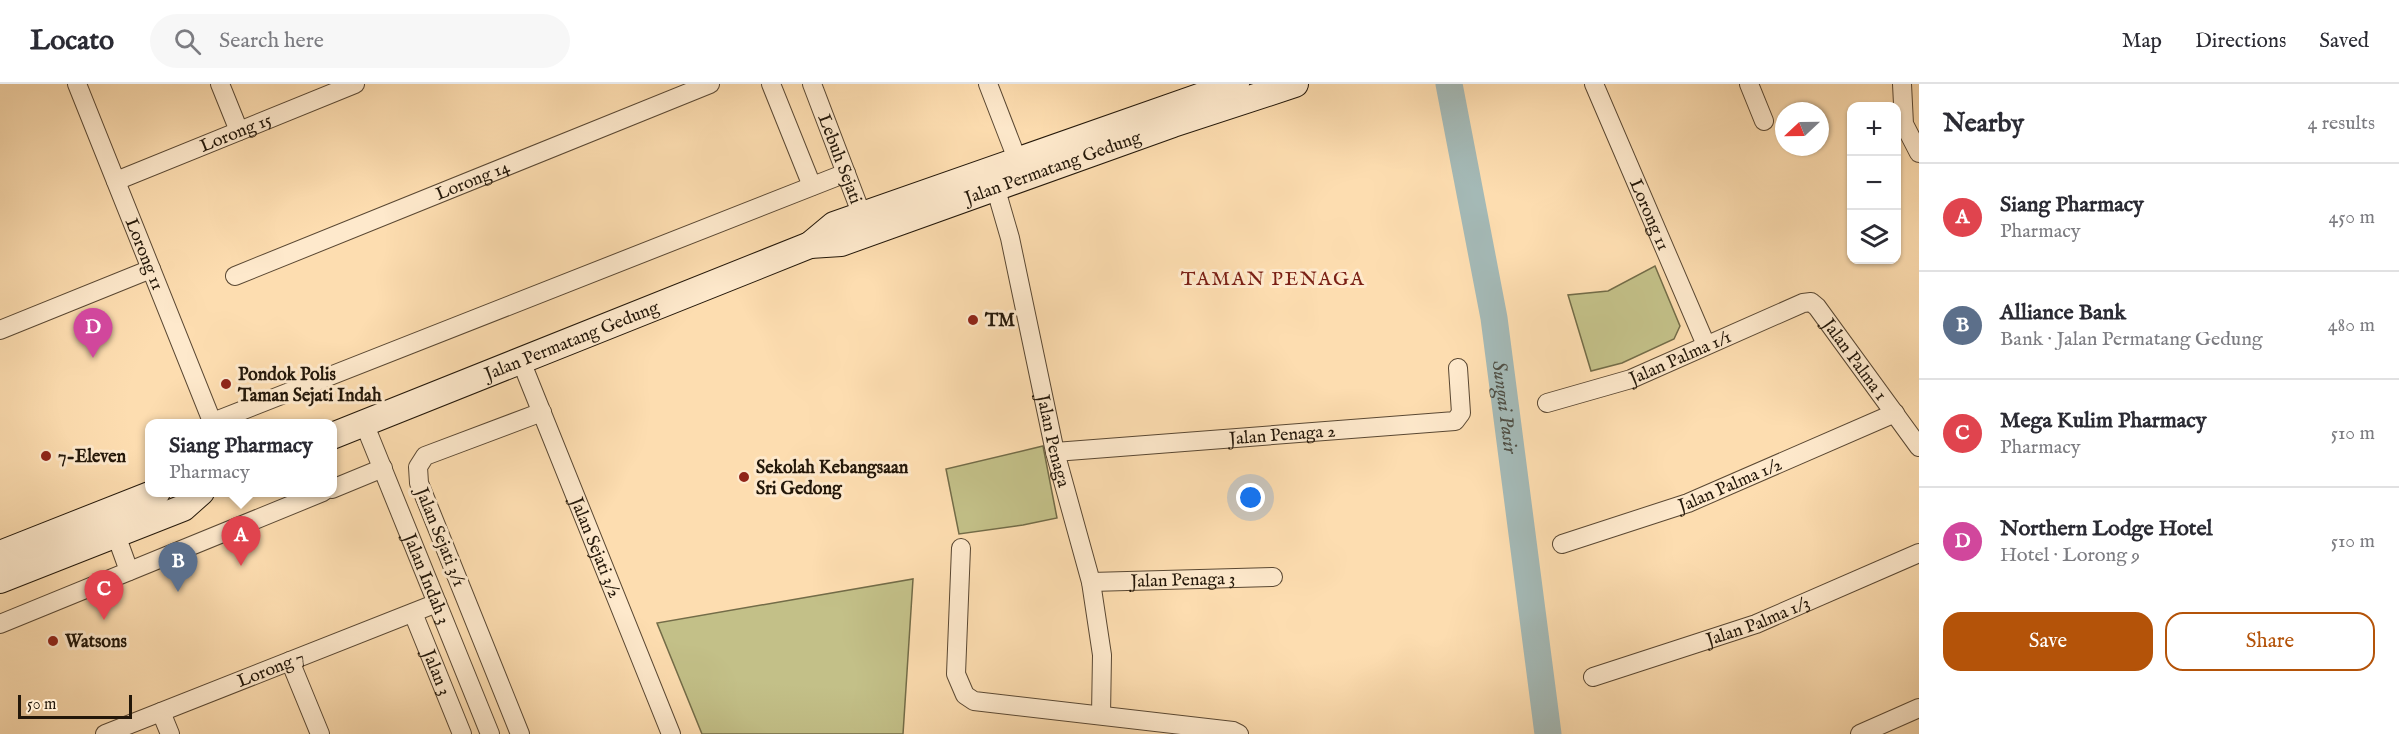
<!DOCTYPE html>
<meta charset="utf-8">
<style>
:root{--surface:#fff;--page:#f7f7f7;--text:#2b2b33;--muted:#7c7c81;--line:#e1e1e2;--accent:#b45309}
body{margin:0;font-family:"IM FELL English",serif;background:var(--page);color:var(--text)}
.controls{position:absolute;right:18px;top:18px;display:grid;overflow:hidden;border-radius:12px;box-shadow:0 2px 4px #0004}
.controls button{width:54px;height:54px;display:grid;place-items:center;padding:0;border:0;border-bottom:2px solid var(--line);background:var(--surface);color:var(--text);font:30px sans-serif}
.compass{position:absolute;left:1775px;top:18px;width:54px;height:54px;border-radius:50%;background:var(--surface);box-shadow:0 2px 4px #0004;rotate:248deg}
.scale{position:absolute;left:18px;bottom:15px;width:114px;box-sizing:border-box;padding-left:6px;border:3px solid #231709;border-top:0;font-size:16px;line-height:21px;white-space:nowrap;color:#231709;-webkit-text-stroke:4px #fee9cc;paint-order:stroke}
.you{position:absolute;left:1251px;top:414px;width:21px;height:21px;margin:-15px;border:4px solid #fff;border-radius:50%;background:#1a73e8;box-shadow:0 0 0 9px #1a73e833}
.badge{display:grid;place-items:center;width:39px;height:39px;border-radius:50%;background:var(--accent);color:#fff;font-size:20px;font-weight:700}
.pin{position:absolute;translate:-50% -50px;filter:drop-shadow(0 2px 3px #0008)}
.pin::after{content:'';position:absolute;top:32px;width:21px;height:18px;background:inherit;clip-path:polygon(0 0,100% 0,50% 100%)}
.popup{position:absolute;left:145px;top:335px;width:192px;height:78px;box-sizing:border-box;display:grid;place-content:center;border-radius:12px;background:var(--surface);filter:drop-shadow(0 2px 4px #0005);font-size:20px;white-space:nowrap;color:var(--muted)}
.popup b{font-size:22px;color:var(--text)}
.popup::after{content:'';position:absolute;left:50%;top:100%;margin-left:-12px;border:12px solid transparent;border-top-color:var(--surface)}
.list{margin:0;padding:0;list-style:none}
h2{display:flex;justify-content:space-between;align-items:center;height:78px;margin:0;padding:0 24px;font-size:26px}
h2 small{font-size:20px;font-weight:400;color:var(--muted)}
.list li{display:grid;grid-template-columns:39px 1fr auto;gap:18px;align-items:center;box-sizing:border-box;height:108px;padding:0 24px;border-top:2px solid var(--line)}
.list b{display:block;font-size:22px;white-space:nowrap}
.list p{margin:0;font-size:20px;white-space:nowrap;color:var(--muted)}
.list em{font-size:20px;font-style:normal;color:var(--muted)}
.actions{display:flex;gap:12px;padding:18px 24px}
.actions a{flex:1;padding:14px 0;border:2px solid var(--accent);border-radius:18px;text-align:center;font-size:21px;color:var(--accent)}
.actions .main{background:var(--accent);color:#fff}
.icon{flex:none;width:33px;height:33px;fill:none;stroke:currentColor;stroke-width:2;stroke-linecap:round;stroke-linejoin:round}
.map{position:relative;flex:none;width:1919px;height:650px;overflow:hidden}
header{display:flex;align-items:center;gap:36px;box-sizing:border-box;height:84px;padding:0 30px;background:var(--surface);border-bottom:2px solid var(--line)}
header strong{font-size:28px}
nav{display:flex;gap:33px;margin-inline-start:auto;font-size:21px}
.search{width:420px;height:54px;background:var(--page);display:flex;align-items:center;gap:15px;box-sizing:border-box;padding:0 21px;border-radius:33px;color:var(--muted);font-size:22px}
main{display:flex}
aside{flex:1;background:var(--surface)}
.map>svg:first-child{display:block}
</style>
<header>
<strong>Locato</strong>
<div class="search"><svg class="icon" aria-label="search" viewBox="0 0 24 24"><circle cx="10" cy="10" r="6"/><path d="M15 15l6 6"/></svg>Search here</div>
<nav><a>Map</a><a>Directions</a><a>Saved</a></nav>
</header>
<main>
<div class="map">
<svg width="1919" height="650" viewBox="0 0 1919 650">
<rect width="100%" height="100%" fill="#fdddb0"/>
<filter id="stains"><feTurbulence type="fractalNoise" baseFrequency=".00333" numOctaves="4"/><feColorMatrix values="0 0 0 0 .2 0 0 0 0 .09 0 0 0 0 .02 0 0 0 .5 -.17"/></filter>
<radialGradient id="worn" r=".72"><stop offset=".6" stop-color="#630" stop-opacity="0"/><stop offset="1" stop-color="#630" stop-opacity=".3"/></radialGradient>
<g fill="#c3c088" stroke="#736c48" stroke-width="1.5">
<polygon points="1655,182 1680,242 1674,255 1622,279 1591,287 1568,211 1608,207"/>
<polygon points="1043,362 1057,434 1023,441 959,450 946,385"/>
<polygon points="913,495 903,650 702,650 657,539"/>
</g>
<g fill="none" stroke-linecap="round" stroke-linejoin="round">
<path stroke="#a4b9b6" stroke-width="27" id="s1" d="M1449,0L1494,234L1548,650"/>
<g stroke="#5a4833" stroke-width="20">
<g id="minor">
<path id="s2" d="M77,0L213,340"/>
<polyline points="220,0 239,47"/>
<polyline points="771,0 812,102"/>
<path id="s3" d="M812,0L866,142"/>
<polyline points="988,0 1017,75"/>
<path id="s4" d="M1594,0L1706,261"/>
<polyline points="1749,0 1764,37"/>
<polyline points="1902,0 1904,40 1919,69"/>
<path id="s5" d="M992,92L1010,154L1055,368L1091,498L1102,571L1101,631"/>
<path id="s6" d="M116,97L355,0"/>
<path id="s7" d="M235,192L710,0"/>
<polyline points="0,246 151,185"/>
<path id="s8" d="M521,277L671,650"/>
<path id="s9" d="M1547,319L1631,295L1803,219L1811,218L1817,223L1919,363"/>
<polyline points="213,338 846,89"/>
<path id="s10" d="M364,339L490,650"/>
<path id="s11" d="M1055,368L1455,337L1461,329L1458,284"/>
<polyline points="332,405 383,384"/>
<polyline points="116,451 129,487"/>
<path id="s12" d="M1562,460L1688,419L1895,329"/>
<polyline points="961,464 956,590 965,611 974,617 1233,647 1239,650"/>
<path id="s13" d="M1091,498L1273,493"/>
<path id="s14" d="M413,529L462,650"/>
<polyline points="0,540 323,408"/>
<polyline points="290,577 320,650"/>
<path id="s15" d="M1593,593L1756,540L1919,469"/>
<polyline points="161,628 170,650"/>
<path id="s16" d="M105,650L437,519"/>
<polyline points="520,650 419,399 418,383 425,372 542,328"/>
<polyline points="1860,650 1919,624"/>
</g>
</g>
<g stroke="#231709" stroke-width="28">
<g id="secondary">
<path id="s17" d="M810,161L841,159L1173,40L1295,0"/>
<path id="s18" d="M332,352L810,161L834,141L1236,0"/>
<polyline points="0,470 157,408"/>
<polyline points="0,496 183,424 201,408"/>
</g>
</g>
<use href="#minor" stroke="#fee9cc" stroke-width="18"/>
<use href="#secondary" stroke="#fee9cc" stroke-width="26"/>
</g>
<g fill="#8f2418" stroke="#fee9cc" stroke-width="2">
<circle cx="973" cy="236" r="6"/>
<circle cx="226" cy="300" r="6"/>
<circle cx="46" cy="372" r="6"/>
<circle cx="744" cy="393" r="6"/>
<circle cx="53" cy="557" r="6"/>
</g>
<g text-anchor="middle" stroke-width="6" stroke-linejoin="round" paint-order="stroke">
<g font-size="18" fill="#231709" stroke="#fee9cc">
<text dy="6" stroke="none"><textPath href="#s6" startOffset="129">Lorong 15</textPath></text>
<text dy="6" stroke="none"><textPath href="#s3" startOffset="80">Lebuh Sejati</textPath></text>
<text dy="6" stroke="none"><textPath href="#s17" startOffset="256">Jalan Permatang Gedung</textPath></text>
<text dy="6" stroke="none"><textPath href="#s7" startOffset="256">Lorong 14</textPath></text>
<text dy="6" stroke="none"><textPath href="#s4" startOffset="142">Lorong 11</textPath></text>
<text dy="6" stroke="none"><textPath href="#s2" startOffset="183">Lorong 11</textPath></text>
<text dy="6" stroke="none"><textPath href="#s18" startOffset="258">Jalan Permatang Gedung</textPath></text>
<text dy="6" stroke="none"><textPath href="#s9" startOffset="141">Jalan Palma 1/1</textPath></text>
<text dy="6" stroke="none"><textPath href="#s9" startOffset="356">Jalan Palma 1</textPath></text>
<text dy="6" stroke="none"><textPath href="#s11" startOffset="228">Jalan Penaga 2</textPath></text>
<text dy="6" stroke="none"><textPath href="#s5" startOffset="272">Jalan Penaga</textPath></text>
<text dy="6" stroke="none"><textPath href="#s12" startOffset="178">Jalan Palma 1/2</textPath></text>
<text transform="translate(441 453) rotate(68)" y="6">Jalan Sejati 3/1</text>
<text dy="6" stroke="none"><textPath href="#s8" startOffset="201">Jalan Sejati 3/2</textPath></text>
<text dy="6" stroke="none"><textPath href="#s10" startOffset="168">Jalan Indah 3</textPath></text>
<text dy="6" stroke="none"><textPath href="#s13" startOffset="92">Jalan Penaga 3</textPath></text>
<text dy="6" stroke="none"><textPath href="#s15" startOffset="174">Jalan Palma 1/3</textPath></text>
<text dy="6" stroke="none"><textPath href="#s16" startOffset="178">Lorong 7</textPath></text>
<text dy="6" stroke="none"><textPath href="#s14" startOffset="64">Jalan 3</textPath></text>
</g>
<g font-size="18" font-weight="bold" fill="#231709" stroke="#fee9cc" text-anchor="start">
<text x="985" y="242">TM</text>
<text x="238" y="296">Pondok Polis<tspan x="238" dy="21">Taman Sejati Indah</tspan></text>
<text x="58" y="378">7-Eleven</text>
<text x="756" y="389">Sekolah Kebangsaan<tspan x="756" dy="21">Sri Gedong</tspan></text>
<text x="65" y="563">Watsons</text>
</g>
<g font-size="20" letter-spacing="1.5" fill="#7a1f14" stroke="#fee9cc">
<text x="1273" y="201">TAMAN PENAGA</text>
</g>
<g font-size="20" font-style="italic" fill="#505046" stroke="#fee9cc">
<text dy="7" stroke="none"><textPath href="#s1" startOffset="328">Sungai Pasir</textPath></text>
</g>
</g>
<rect width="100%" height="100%" filter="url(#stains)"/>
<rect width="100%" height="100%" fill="url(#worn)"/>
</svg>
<div class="controls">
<button>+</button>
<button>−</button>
<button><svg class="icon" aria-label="layers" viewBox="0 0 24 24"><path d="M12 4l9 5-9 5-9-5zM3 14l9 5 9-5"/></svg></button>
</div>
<svg class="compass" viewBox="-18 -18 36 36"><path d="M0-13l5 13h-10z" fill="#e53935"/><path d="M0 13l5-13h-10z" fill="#7c7c81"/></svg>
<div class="scale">50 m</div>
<div class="you"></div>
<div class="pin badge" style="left:241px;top:482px;background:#e0444e">A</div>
<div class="popup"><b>Siang Pharmacy</b>Pharmacy</div>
<div class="pin badge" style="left:178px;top:508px;background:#5c6f8a">B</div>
<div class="pin badge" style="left:104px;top:536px;background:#e0444e">C</div>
<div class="pin badge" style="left:93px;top:274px;background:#d1479c">D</div>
</div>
<aside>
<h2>Nearby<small>4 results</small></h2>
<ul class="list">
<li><span class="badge" style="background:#e0444e">A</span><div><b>Siang Pharmacy</b><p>Pharmacy</p></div><em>450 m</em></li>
<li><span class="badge" style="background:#5c6f8a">B</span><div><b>Alliance Bank</b><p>Bank · Jalan Permatang Gedung</p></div><em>480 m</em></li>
<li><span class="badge" style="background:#e0444e">C</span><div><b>Mega Kulim Pharmacy</b><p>Pharmacy</p></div><em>510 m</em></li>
<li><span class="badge" style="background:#d1479c">D</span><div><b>Northern Lodge Hotel</b><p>Hotel · Lorong 9</p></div><em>510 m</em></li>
</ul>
<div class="actions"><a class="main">Save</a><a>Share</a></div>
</aside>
</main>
